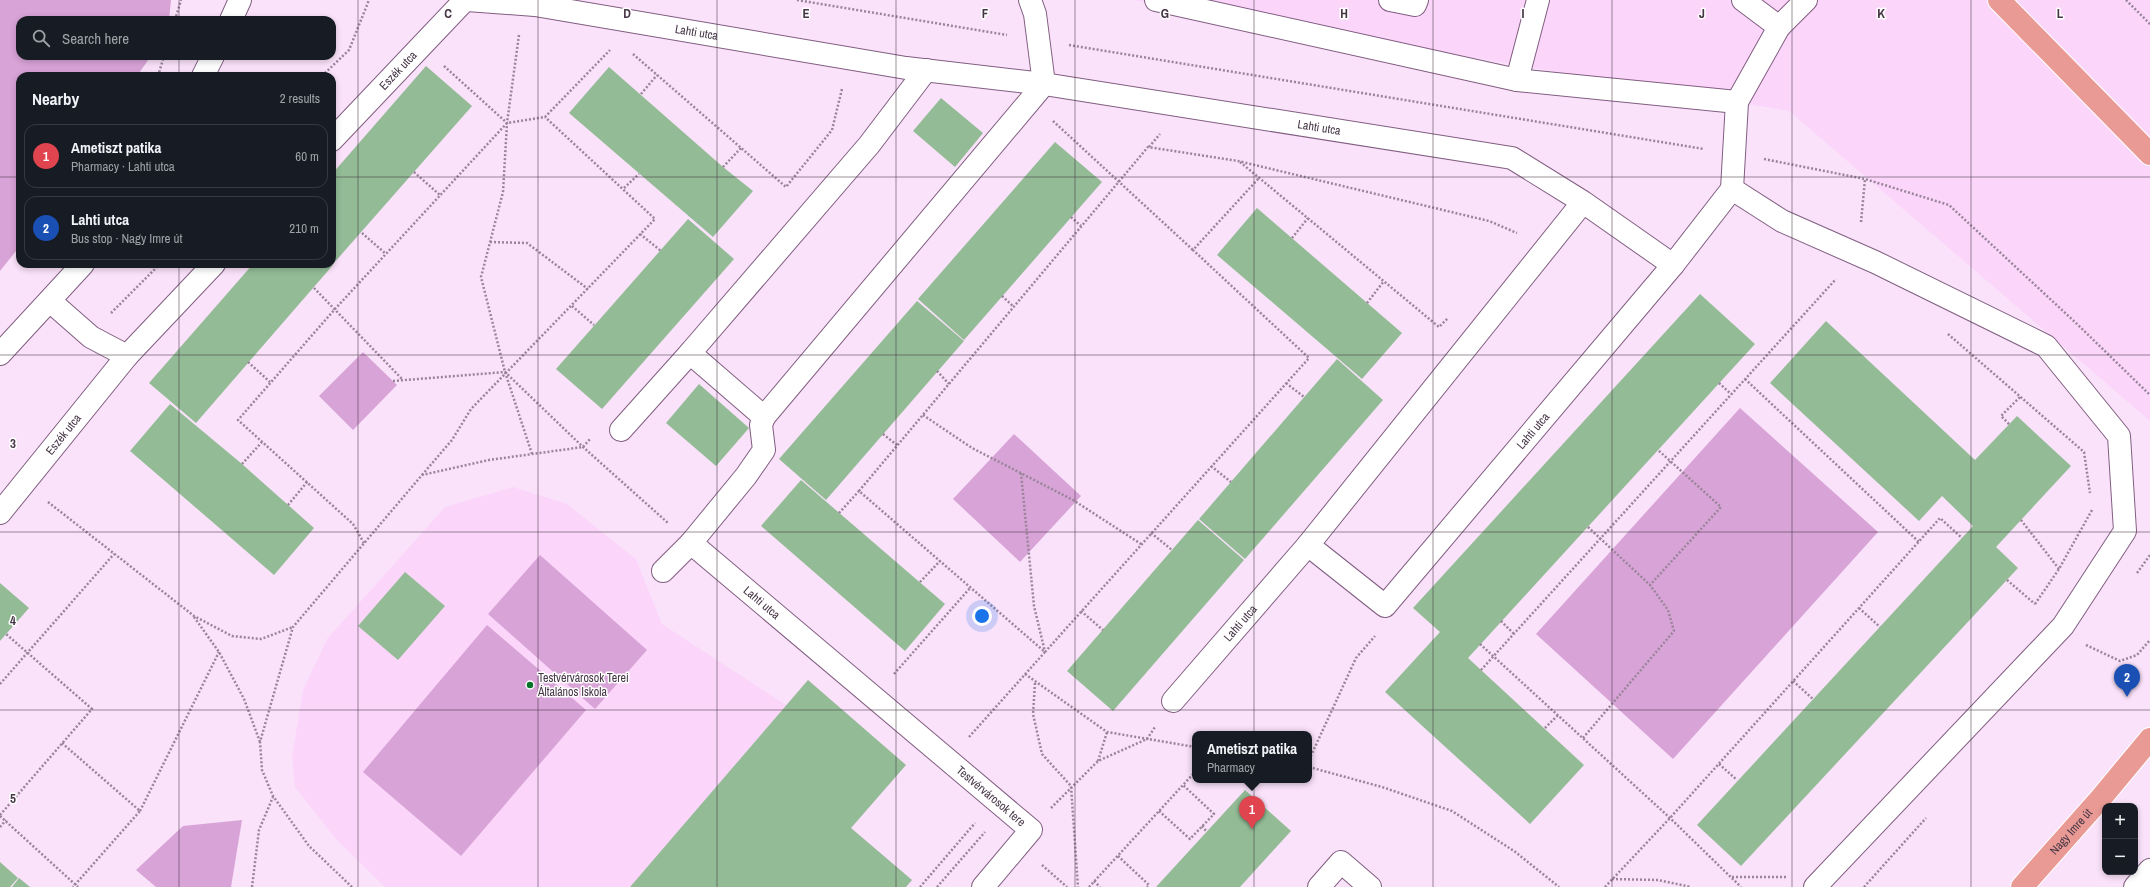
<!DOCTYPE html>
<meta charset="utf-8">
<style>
:root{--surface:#171b24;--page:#242831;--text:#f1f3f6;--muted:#9ea1a6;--line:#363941;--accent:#87ba99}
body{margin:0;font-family:"Archivo Narrow",sans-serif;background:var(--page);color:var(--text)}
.controls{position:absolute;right:12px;bottom:12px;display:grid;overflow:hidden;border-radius:8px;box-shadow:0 2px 6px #0003}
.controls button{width:36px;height:36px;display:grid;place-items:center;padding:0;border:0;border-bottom:1px solid var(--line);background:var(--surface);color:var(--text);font:20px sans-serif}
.you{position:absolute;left:982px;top:616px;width:14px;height:14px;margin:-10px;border:3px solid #fff;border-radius:50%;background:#1a73e8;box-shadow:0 0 0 6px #1a73e833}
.badge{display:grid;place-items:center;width:26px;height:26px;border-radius:50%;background:var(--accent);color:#fff;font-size:13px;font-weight:700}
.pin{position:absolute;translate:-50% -33px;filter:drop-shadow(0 1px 2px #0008)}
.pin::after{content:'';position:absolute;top:21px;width:14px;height:12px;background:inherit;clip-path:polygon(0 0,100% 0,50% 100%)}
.popup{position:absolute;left:1192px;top:731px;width:120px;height:52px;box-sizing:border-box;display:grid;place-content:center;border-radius:8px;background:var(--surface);filter:drop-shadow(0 1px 3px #0005);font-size:13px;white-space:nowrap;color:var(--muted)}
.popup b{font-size:15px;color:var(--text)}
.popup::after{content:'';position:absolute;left:50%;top:100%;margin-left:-8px;border:8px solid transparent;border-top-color:var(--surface)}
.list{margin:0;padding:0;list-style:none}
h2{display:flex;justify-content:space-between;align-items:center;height:52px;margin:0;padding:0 16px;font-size:17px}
h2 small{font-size:13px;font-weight:400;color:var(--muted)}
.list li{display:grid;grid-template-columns:26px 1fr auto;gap:12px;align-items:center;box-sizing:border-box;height:64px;margin:0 8px 8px;padding:0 8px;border:1px solid var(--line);border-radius:12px}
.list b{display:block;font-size:15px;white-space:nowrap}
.list p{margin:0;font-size:13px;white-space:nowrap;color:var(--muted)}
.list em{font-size:13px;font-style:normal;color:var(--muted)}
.icon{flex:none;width:22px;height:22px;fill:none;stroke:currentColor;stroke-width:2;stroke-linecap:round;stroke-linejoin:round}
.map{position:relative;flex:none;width:2150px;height:887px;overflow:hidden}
.search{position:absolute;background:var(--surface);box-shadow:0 2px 6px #0003;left:16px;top:16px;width:320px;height:44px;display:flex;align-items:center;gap:10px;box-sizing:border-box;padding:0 14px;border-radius:12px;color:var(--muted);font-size:15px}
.panel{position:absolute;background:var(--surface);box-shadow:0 2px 6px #0003;left:16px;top:72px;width:320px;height:196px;border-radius:12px}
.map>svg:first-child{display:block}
</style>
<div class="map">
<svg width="2150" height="887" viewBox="0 0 2150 887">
<rect width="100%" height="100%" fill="#fae2fa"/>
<g fill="#fbd6fa">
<polygon points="1133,0 2150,0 2150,421 1789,111"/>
<polygon points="513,487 567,504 636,559 662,624 786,705 808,680 906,765 851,828 912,880 906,887 385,887 335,838 295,787 292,757 303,690 327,639 445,507"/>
</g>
<g fill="#d8a3d7">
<polygon points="0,0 171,0 169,20 20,20 20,56 151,56 137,76 20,76 20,246 0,271"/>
<polygon points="363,352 397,385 353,430 319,396"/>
<polygon points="1740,408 1878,532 1673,759 1536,634"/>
<polygon points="1014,434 1081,496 1020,562 953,499"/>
<polygon points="540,555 647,650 595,709 488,614"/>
<polygon points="487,625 586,710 461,856 363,772"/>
<polygon points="242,820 231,887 156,887 136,870 183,826"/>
</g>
<g fill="#93bc96">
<polygon points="426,66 472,106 333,264 332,174"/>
<polygon points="609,67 723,167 753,191 713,237 569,113"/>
<polygon points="941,98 983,133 955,167 913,131"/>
<polygon points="1055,142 1102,182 964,340 918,299"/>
<polygon points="1257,208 1402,333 1362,379 1217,255"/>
<polygon points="688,219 734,259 602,409 556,369"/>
<polygon points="253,264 333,265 196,423 149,383"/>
<polygon points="1700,294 1755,344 1468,658 1584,765 1530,824 1385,692 1440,632 1413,608"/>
<polygon points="917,301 964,341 826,500 779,459"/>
<polygon points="1826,321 1975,460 2017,416 2071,466 1996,547 2018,568 1741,866 1697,825 1973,526 1942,496 1919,521 1770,383"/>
<polygon points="1337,359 1383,400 1245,559 1199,519"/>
<polygon points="699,384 749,428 716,466 666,423"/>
<polygon points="170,404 242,464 314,528 274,575 130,451"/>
<polygon points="801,480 945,604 905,651 761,526"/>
<polygon points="1198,520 1244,560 1113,711 1067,671"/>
<polygon points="405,572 445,606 398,660 358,626"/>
<polygon points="0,583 29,608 0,641"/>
<polygon points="808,680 906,765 851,828 912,880 906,887 630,887"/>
<polygon points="1245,790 1291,831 1240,887 1156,887"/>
<polygon points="0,862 18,878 10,887 0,887"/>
<polygon points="19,878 30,887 12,887"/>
</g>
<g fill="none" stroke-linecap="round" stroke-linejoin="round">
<g stroke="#815e81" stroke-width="24">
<g id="minor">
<path id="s1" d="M467,0L535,5L906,68L1044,84L1512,158L1583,202L1673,265L1385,606L1308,545L1583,202"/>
<polyline points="1156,0 1517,80 1737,102"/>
<polyline points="1390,0 1415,5 1417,0"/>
<polyline points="1743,0 1779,27"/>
<polyline points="231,20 240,0"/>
<path id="s2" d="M926,70L869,145L690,353L764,417L761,425L764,450L746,476L691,543L1031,830L983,887"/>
<polyline points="203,76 213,56"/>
<polyline points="1517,80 1538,0"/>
<path id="s3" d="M332,140L465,0"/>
<polyline points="1732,189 1782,221 1875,262 2046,346 2119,436 2125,531 2063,626 1815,887"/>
<polyline points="1673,265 1732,189 1737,102 1779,27 1806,0"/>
<polyline points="50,301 91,337 127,356"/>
<polyline points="0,354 83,264"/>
<polyline points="764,417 1044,84 1035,14 1030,0"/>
<polyline points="621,430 690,353"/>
<path id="s4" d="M0,513L127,356L214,264"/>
<polyline points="663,571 691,543"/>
<path id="s5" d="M1173,701L1308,545"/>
<polyline points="1319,887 1341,862 1370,887"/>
<polyline points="2135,887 2150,870"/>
</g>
</g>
<g stroke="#fff" stroke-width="24">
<g id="major">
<polyline points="1999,0 2150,154"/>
<path id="s6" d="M2022,887L2101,798L2150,739"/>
</g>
</g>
<g stroke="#998599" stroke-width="2.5" stroke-dasharray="2 2" stroke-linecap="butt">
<polyline points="797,0 1007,35"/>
<polyline points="2126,0 2150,24"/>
<polyline points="175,20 181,0"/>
<polyline points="519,35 507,123 503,192 481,277 505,372 532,454"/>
<polyline points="1069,45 1704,149"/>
<polyline points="633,54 786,187 832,130 842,89"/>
<polyline points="444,66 507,123"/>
<polyline points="158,76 164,56"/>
<polyline points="322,76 349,50 369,0"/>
<polyline points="641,94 657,75"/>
<polyline points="1053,121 1193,250"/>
<polyline points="1149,147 1160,134"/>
<polyline points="1764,159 1865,179 1949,205 2076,323 2150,395"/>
<polyline points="1240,162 1439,327 1448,318"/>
<polyline points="723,167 741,148"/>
<polyline points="414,172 441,196"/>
<polyline points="624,188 639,174"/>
<polyline points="1071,217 1081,226"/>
<polyline points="1861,222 1865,179"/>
<polyline points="362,233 386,254"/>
<polyline points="640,234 661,251"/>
<polyline points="1292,238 1308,218"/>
<polyline points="490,242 527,243 588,289"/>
<polyline points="314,288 403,380"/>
<polyline points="1002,296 1014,307"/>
<polyline points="1367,303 1384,281"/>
<polyline points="572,306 594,325"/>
<polyline points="111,313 160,264"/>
<polyline points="1948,334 2084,452 2090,493"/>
<polyline points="248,362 270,382"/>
<polyline points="937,371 949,384"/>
<polyline points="1745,379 1919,542"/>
<polyline points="393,381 505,372 583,447 668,523"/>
<polyline points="1286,383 1304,397"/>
<polyline points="1719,383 1731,394"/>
<polyline points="923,415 972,448 1073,500 1141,544"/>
<polyline points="2009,424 2001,416 2020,397"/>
<polyline points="883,434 897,445"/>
<polyline points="242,464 262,442"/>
<polyline points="1211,466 1231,482"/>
<polyline points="1021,473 1034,606 1045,652"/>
<polyline points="422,475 452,440 471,409 655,219 545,117"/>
<polyline points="48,502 194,616 232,636 261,639 293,627"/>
<polyline points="288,505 308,481"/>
<polyline points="839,513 859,491"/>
<polyline points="2021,520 2059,569"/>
<polyline points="1588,527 1650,585 1721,507 1658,450"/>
<polyline points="1151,533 1172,550"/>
<polyline points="364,543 353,524 238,420 335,309 507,123 545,117 610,50"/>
<polyline points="2137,573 2150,555"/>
<polyline points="2007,580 2035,604"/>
<polyline points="920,582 940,561"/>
<polyline points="2035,604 2059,569 2092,510"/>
<polyline points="1859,608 1880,627"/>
<polyline points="1081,611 1103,630"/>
<polyline points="194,617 219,652 244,699 260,742"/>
<polyline points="1501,621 1514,634"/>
<polyline points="1480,644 1670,818 1741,887"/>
<polyline points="2086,645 2120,661 2137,655 2150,640"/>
<polyline points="1045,652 1309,358 1193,250 1259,178"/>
<polyline points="1481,670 1836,279"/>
<polyline points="894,674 970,588"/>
<polyline points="1025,674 1107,732 1195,747"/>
<polyline points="1793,681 1813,699"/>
<polyline points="1035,683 1033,714 1042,754 1071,786 1078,887"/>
<polyline points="0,684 114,554"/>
<polyline points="1545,728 1558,715"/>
<polyline points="969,737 1045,652 859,491 1148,147 1238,161 1489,221 1517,233"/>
<polyline points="1583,738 1674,631 1668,610 1650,585"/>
<polyline points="62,743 140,811 73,887"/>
<polyline points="1309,760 1356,658 1375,636"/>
<polyline points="1098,761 1107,732"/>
<polyline points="1719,764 1737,780"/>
<polyline points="1309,767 1382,787 1452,811 1514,851 1559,887"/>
<polyline points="1051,808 1098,761 1147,739 1155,727"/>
<polyline points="140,811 219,652"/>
<polyline points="1159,811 1190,839 1214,814 1183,785"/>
<polyline points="0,815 92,709 6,634"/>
<polyline points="0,816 78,887"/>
<polyline points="1202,826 1207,832"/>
<polyline points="0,827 6,820"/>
<polyline points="1118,856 1149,885 1147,887"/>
<polyline points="1042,865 1067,887"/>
<polyline points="1732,877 1787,877"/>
<polyline points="1612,879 1658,880 1691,887"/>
<polyline points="1094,881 1100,887"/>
<polyline points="252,887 259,830 273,797"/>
<polyline points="352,887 309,846 273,796 262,770 260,742 293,627 422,475 489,460 583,447 591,438"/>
<polyline points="920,887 975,823"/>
<polyline points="937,887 985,832"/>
<polyline points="1089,887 1195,772"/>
<polyline points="1605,887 1670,818 1940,518 1962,538"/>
<polyline points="1864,887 1926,818"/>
</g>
<use href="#minor" stroke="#fff" stroke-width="22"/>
<use href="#major" stroke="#e99a94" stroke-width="22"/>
</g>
<path fill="none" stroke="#463646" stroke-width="1" stroke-opacity="0.55" d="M179,0V20M358,0V887M538,0V887M717,0V887M896,0V887M1075,0V887M1254,0V887M1433,0V887M1612,0V887M1792,0V887M1971,0V887M179,56V76M0,177H20M332,177H2150M179,264V887M0,355H2150M0,532H2150M0,710H2150"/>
<circle fill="#057428" stroke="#fff" stroke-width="1.5" cx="530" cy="685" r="4"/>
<g text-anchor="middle" stroke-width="3" stroke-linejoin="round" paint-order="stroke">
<g font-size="12" fill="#463646" stroke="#fff">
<text dy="4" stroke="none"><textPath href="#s1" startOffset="232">Lahti utca</textPath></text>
<text dy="4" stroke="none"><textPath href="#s3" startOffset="96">Eszék utca</textPath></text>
<text dy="4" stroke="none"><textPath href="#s1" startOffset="862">Lahti utca</textPath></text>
<text transform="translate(1533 431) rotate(-50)" y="4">Lahti utca</text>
<text dy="4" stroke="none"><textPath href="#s4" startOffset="101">Eszék utca</textPath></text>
<text dy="4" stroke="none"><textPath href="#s2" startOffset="711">Lahti utca</textPath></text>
<text dy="4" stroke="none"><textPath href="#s5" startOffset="103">Lahti utca</textPath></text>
<text dy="4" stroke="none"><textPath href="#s2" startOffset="1011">Testvérvárosok tere</textPath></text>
<text dy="4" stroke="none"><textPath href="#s6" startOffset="74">Nagy Imre út</textPath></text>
</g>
<g font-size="12" fill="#463646" stroke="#fff" text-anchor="start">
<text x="538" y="682">Testvérvárosok Terei<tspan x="538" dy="14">Általános Iskola</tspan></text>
</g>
</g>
<g font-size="13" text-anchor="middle" font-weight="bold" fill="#463646" stroke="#fff" stroke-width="3" stroke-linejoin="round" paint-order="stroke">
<text x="448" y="18">C</text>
<text x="627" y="18">D</text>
<text x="806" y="18">E</text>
<text x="985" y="18">F</text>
<text x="1165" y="18">G</text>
<text x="1344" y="18">H</text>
<text x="1523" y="18">I</text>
<text x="1702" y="18">J</text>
<text x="1881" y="18">K</text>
<text x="2060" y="18">L</text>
<text x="13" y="448">3</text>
<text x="13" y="625">4</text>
<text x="13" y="803">5</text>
</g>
</svg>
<div class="controls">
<button>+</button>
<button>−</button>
</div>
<div class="you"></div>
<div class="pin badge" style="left:1252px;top:829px;background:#e0444e">1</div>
<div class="popup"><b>Ametiszt patika</b>Pharmacy</div>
<div class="pin badge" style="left:2127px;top:697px;background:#1a4fb4">2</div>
<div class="search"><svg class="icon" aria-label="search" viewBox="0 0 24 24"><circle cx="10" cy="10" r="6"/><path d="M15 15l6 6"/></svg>Search here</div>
<section class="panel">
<h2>Nearby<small>2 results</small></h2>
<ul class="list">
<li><span class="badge" style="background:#e0444e">1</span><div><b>Ametiszt patika</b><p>Pharmacy · Lahti utca</p></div><em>60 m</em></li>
<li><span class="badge" style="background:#1a4fb4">2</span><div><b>Lahti utca</b><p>Bus stop · Nagy Imre út</p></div><em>210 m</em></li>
</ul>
</section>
</div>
